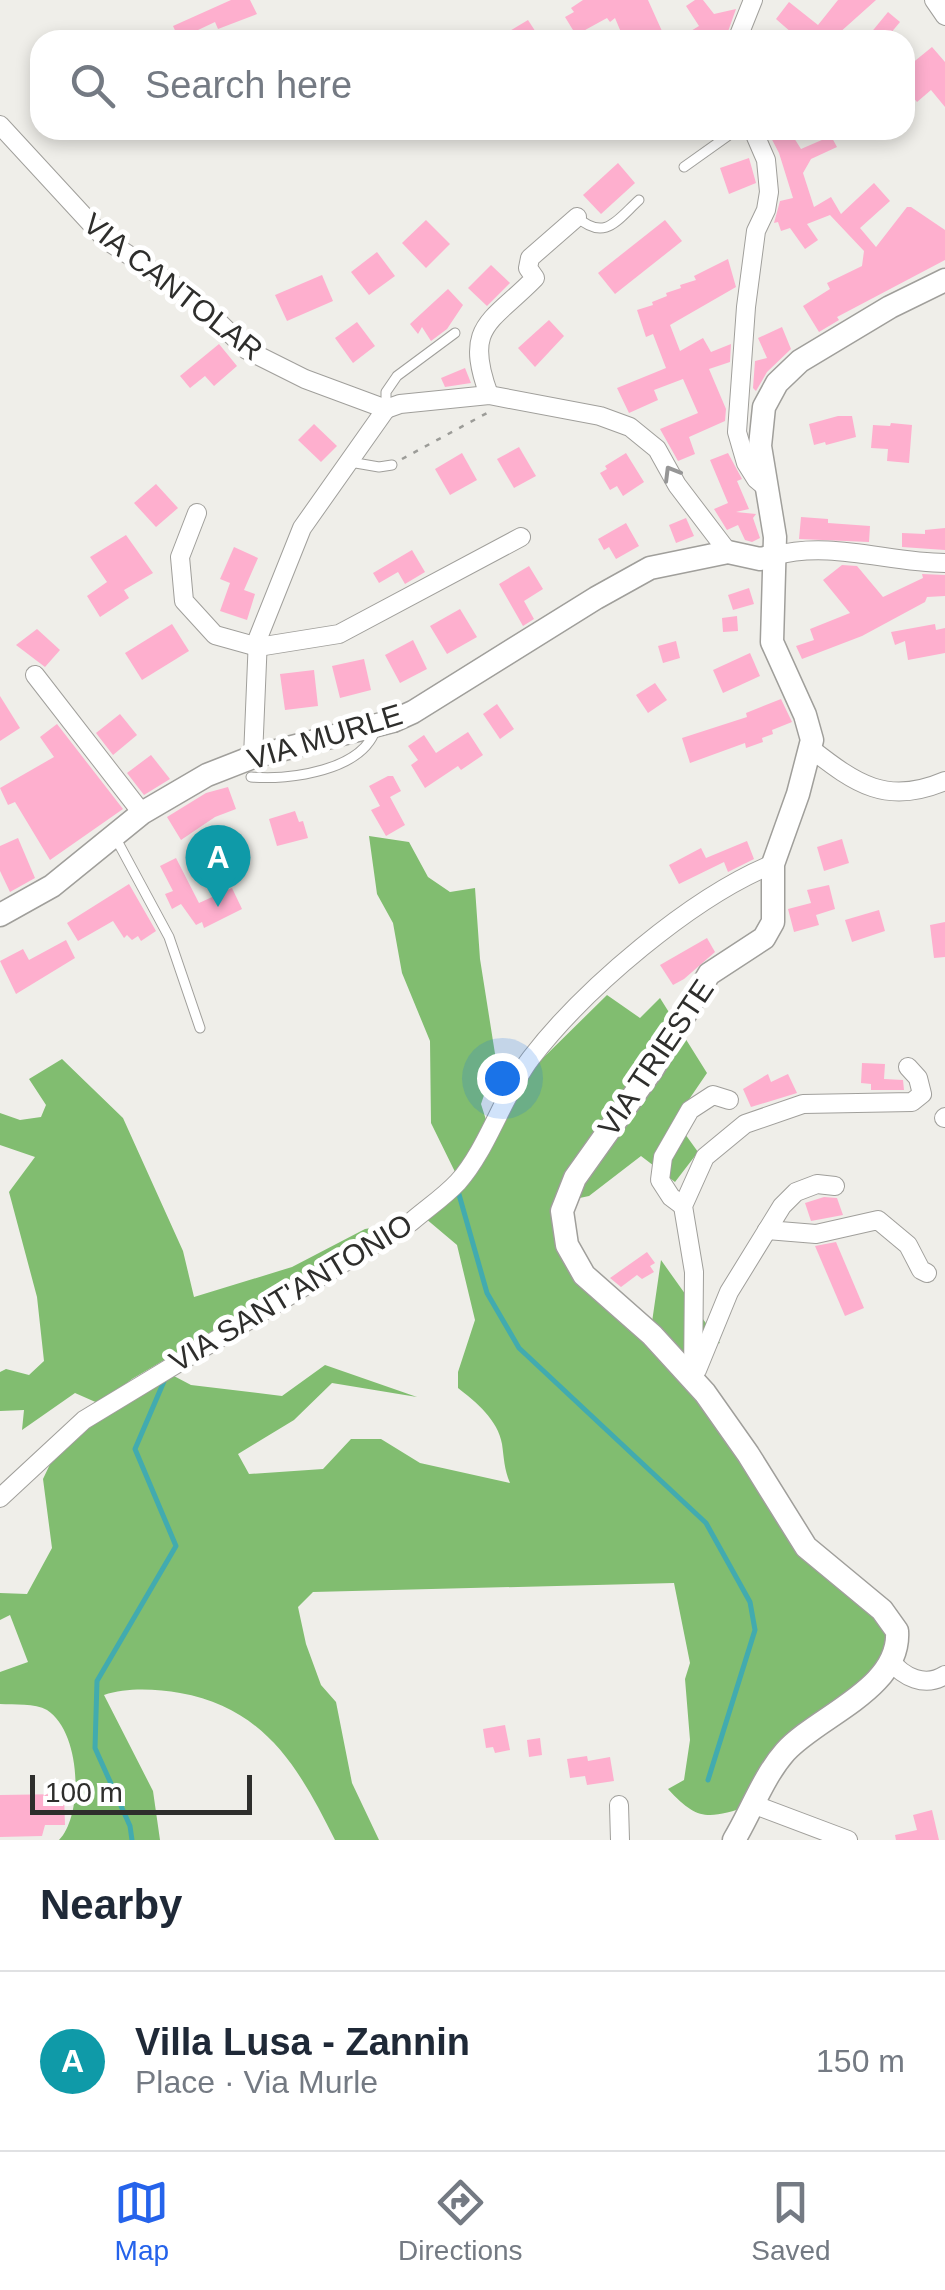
<!DOCTYPE html>
<meta charset="utf-8">
<style>
:root{--surface:#fff;--page:#f6f6f7;--text:#1f2937;--muted:#747a83;--line:#e0e1e3;--accent:#2563eb}
body{margin:0;font-family:Helvetica,sans-serif;background:var(--page);color:var(--text)}
.scale{position:absolute;left:30px;bottom:25px;width:222px;box-sizing:border-box;padding-left:10px;border:5px solid #2e2e2c;border-top:0;font-size:28px;line-height:35px;white-space:nowrap;color:#2e2e2c;-webkit-text-stroke:8px #fff;paint-order:stroke}
.you{position:absolute;left:502px;top:1078px;width:35px;height:35px;margin:-25px;border:8px solid #fff;border-radius:50%;background:#1a73e8;box-shadow:0 0 0 15px #1a73e833}
.badge{display:grid;place-items:center;width:65px;height:65px;border-radius:50%;background:var(--accent);color:#fff;font-size:32px;font-weight:700}
.pin{position:absolute;translate:-50% -82px;filter:drop-shadow(0 2px 5px #0008)}
.pin::after{content:'';position:absolute;top:52px;width:35px;height:30px;background:inherit;clip-path:polygon(0 0,100% 0,50% 100%)}
.list{margin:0;padding:0;list-style:none}
h2{display:flex;justify-content:space-between;align-items:center;height:130px;margin:0;padding:0 40px;font-size:42px}
h2 small{font-size:32px;font-weight:400;color:var(--muted)}
.list li{display:grid;grid-template-columns:65px 1fr auto;gap:30px;align-items:center;box-sizing:border-box;height:180px;padding:0 40px;border-top:2px solid var(--line)}
.list b{display:block;font-size:38px;white-space:nowrap}
.list p{margin:0;font-size:32px;white-space:nowrap;color:var(--muted)}
.list em{font-size:32px;font-style:normal;color:var(--muted)}
.icon{flex:none;width:55px;height:55px;fill:none;stroke:currentColor;stroke-width:2;stroke-linecap:round;stroke-linejoin:round}
.map{position:relative;flex:none;width:945px;height:1840px;overflow:hidden}
.search{position:absolute;background:var(--surface);box-shadow:0 5px 15px #0003;left:30px;right:30px;top:30px;height:110px;display:flex;align-items:center;gap:25px;box-sizing:border-box;padding:0 35px;border-radius:30px;color:var(--muted);font-size:38px}
.sheet{height:310px;background:var(--surface)}
nav{display:flex;justify-content:space-around;align-items:center;box-sizing:border-box;height:140px;border-top:2px solid var(--line);background:var(--surface);font-size:28px;color:var(--muted)}
nav a{display:grid;justify-items:center;gap:5px}
nav .on{color:var(--accent)}
.map>svg:first-child{display:block}
</style>
<div class="map">
<svg width="945" height="1840" viewBox="0 0 945 1840">
<rect width="100%" height="100%" fill="#efeee9"/>
<g fill="#81bd70">
<polygon points="369,836 409,842 428,877 450,892 475,888 480,959 496,1060 481,1104 487,1123 457,1176 431,1123 430,1041 402,973 393,923 377,894"/>
<path d="M607,995L640,1018L660,998L707,1073L675,1120L698,1152L675,1182L641,1156L589,1196L561,1202L598,1301L631,1332L652,1322L661,1260L720,1343L673,1355L809,1563L881,1619L894,1659L786,1746L750,1806C709,1818 699,1823 668,1789L684,1780L690,1740L685,1679L690,1663L674,1583L313,1592L298,1607L306,1644L321,1685L336,1702L352,1783L379,1840H335C299,1768 265,1708 180,1693C157,1689 127,1687 104,1695L153,1791L160,1840H59C84,1814 81,1732 47,1710C35,1703 14,1705 0,1704V1672L28,1662L10,1615L0,1620V1593L27,1594L52,1548L43,1479L52,1460L101,1418L172,1375L191,1385L282,1396L325,1365L417,1397L332,1383L294,1420L238,1454L249,1474L323,1469L351,1439H381L420,1463L510,1483C504,1469 504,1458 502,1444C498,1420 476,1402 458,1388V1372L475,1320L457,1245L425,1218L496,1128L538,1063Z"/>
<polygon points="62,1059 123,1118 183,1251 194,1297 292,1267 365,1229 395,1224 132,1379 100,1404 75,1393 22,1430 24,1410 0,1411 0,1372 6,1369 29,1375 44,1361 37,1297 9,1192 35,1157 0,1145 0,1113 20,1120 41,1117 46,1105 29,1079"/>
</g>
<g fill="none" stroke-linecap="round" stroke-linejoin="round">
<g stroke="#42abaf" stroke-width="5">
<polyline points="458,1191 487,1293 519,1348 706,1523 750,1602 755,1630 708,1780"/>
<polyline points="132,1840 130,1826 95,1748 97,1681 176,1546 135,1449 165,1379"/>
</g>
</g>
<g fill="#feafce">
<polygon points="231,0 250,0 257,14 218,29 215,22 179,39 173,26"/>
<polygon points="583,0 648,0 666,40 642,40 639,32 623,37 615,18 610,22 607,18 576,35 565,17 574,12 571,8"/>
<polygon points="695,0 703,0 714,14 736,9 725,40 676,40 699,26 686,6"/>
<polygon points="838,0 876,0 838,34 845,40 800,40 776,19 789,2 818,25"/>
<polygon points="888,12 900,22 885,40 865,40"/>
<polygon points="528,20 541,40 495,40"/>
<polygon points="932,47 945,62 945,107 931,90 917,102 912,96 905,102 905,69"/>
<polygon points="767,130 789,130 801,149 831,136 837,147 811,159 803,173 814,207 831,197 841,214 874,183 890,201 860,228 876,247 907,207 911,207 945,230 945,260 837,317 839,320 819,332 803,306 830,289 827,283 862,266 864,251 830,215 807,224 818,240 805,249 790,228 781,231 778,222 774,223 780,201 793,198 779,153"/>
<polygon points="749,158 756,183 729,194 720,168"/>
<polygon points="618,163 635,183 601,214 583,195"/>
<polygon points="426,220 450,244 426,268 402,243"/>
<polygon points="665,220 682,241 615,294 598,273"/>
<polygon points="377,252 395,276 369,295 351,272"/>
<polygon points="728,259 736,287 670,325 680,351 703,338 711,352 731,344 730,362 709,369 726,409 725,421 689,437 695,454 678,461 660,429 698,413 683,379 654,390 658,400 629,413 617,388 666,368 653,334 646,337 637,310 653,305 652,302 667,296 666,293 681,288 680,285 696,280 694,276"/>
<polygon points="491,265 510,283 487,306 468,288"/>
<polygon points="322,275 333,301 287,321 275,295"/>
<polygon points="448,289 463,305 447,329 431,341 422,327 418,334 410,324"/>
<polygon points="549,320 564,336 535,367 518,348"/>
<polygon points="357,322 375,346 353,363 335,338"/>
<polygon points="782,327 791,349 767,372 756,391 753,388 755,361 767,358 758,338"/>
<polygon points="219,344 237,366 214,386 205,376 190,388 180,376"/>
<polygon points="465,368 471,383 445,387 441,378"/>
<polygon points="838,416 852,416 856,437 826,445 825,442 814,445 809,424"/>
<polygon points="891,423 912,425 909,463 887,461 888,449 871,448 873,425 890,426"/>
<polygon points="314,424 337,446 321,462 298,440"/>
<polygon points="519,447 536,476 514,488 497,459"/>
<polygon points="462,453 477,480 450,495 435,469"/>
<polygon points="626,453 644,482 623,496 617,486 610,490 600,473 607,469 605,466"/>
<polygon points="728,453 742,479 737,481 749,509 736,512 756,514 753,518 760,538 752,542 745,540 738,525 727,530 714,509 728,503 710,460"/>
<polygon points="156,484 178,508 156,527 134,503"/>
<polygon points="801,517 828,519 828,523 870,526 869,542 799,539"/>
<polygon points="686,518 694,536 676,543 669,525"/>
<polygon points="626,523 639,546 616,559 609,547 604,550 598,539"/>
<polygon points="945,528 945,550 902,547 902,533 925,534 925,530"/>
<polygon points="126,535 153,573 124,590 129,598 100,617 87,596 107,582 90,557"/>
<polygon points="234,547 258,558 244,590 255,594 247,620 220,611 230,583 220,579"/>
<polygon points="412,550 425,572 405,584 398,572 379,583 373,573"/>
<polygon points="842,565 857,566 883,597 923,578 922,574 945,575 945,596 927,597 925,602 862,636 802,659 796,646 814,640 810,629 850,613 823,580"/>
<polygon points="529,566 543,589 524,601 534,619 523,626 499,584"/>
<polygon points="749,588 754,604 733,610 728,595"/>
<polygon points="460,609 477,637 447,654 430,626"/>
<polygon points="737,616 738,631 723,632 722,618"/>
<polygon points="172,624 189,651 142,680 125,653"/>
<polygon points="935,624 936,630 945,628 945,653 908,660 905,641 895,645 891,632"/>
<polygon points="37,629 60,650 45,667 16,645"/>
<polygon points="413,640 427,669 400,683 385,655"/>
<polygon points="676,641 680,658 663,663 658,646"/>
<polygon points="750,653 760,676 723,693 713,670"/>
<polygon points="364,659 371,690 340,698 332,666"/>
<polygon points="314,670 318,706 285,710 280,674"/>
<polygon points="655,683 667,700 648,713 636,695"/>
<polygon points="0,696 20,728 0,741"/>
<polygon points="781,699 792,722 772,730 773,734 762,738 763,742 746,748 745,743 690,763 682,738 747,717 746,713"/>
<polygon points="497,704 514,729 500,739 483,714"/>
<polygon points="120,714 137,735 113,755 96,733"/>
<polygon points="57,724 123,809 50,860 15,802 8,805 0,788 54,757 40,737"/>
<polygon points="468,732 483,755 461,770 458,766 425,788 411,765 418,760 408,746 424,735 436,753"/>
<polygon points="151,755 170,779 144,795 127,773"/>
<polygon points="388,776 393,776 401,791 390,797 405,825 386,836 371,810 380,806 369,786"/>
<polygon points="228,787 236,809 215,817 181,840 167,817 206,793"/>
<polygon points="295,811 299,822 303,821 308,838 277,846 269,819"/>
<polygon points="18,838 35,878 10,892 0,871 0,846"/>
<polygon points="842,839 849,863 824,871 817,847"/>
<polygon points="747,841 754,859 728,872 724,862 679,884 669,865 701,848 706,858"/>
<polygon points="176,858 199,903 232,888 242,909 204,928 202,922 196,925 181,904 172,909 165,894 173,891 160,866"/>
<polygon points="129,884 156,931 141,941 138,936 132,940 127,935 124,938 113,921 78,941 67,923"/>
<polygon points="829,885 835,909 816,915 819,925 794,932 788,909 811,903 807,890"/>
<polygon points="879,910 885,931 852,942 845,920"/>
<polygon points="945,922 945,957 934,958 930,925"/>
<polygon points="707,938 715,952 684,979 673,985 660,965"/>
<polygon points="66,940 75,958 16,994 0,961 23,949 29,960"/>
<polygon points="862,1063 885,1064 884,1079 903,1080 904,1090 871,1090 871,1084 861,1083"/>
<polygon points="768,1074 771,1082 788,1074 797,1093 751,1107 743,1089"/>
<polygon points="824,1197 837,1198 843,1215 811,1221 805,1203"/>
<polygon points="836,1242 864,1308 845,1316 815,1246"/>
<polygon points="647,1252 655,1263 650,1266 654,1272 642,1279 637,1275 621,1287 610,1278"/>
<polygon points="505,1725 510,1750 495,1753 493,1747 486,1748 483,1729"/>
<polygon points="540,1738 542,1755 529,1757 527,1740"/>
<polygon points="587,1756 588,1761 610,1757 614,1781 587,1785 585,1776 570,1778 567,1759"/>
<polygon points="64,1794 65,1825 45,1825 42,1836 0,1837 0,1795"/>
<polygon points="932,1810 939,1840 896,1840 895,1835 917,1830 913,1815"/>
</g>
<g fill="none" stroke-linecap="round" stroke-linejoin="round">
<g stroke="#a09f9b" stroke-width="11">
<g id="lane">
<polyline points="684,167 736,130"/>
<path d="M577,217C605,242 617,220 639,200"/>
<polyline points="386,408 386,392 397,376 455,333"/>
<polyline points="350,462 379,467 392,465"/>
<path d="M251,777C290,780 363,771 376,728"/>
<polyline points="114,835 169,937 200,1028"/>
</g>
</g>
<g stroke="#a09f9b" stroke-width="20">
<g id="street">
<polyline points="934,0 945,16"/>
<polyline points="737,40 753,0"/>
<polyline points="0,125 106,240 194,298 247,350 305,379 386,409 400,404 489,395 600,416 630,427 657,449 677,485 728,552"/>
<polyline points="753,130 766,160 769,192 766,210 756,231 746,307 737,432 746,463 756,479 768,489"/>
<path d="M489,395C463,325 491,323 535,278L528,268L530,258L577,217"/>
<polyline points="197,513 180,557 184,601 215,635 258,647 339,634 521,537"/>
<path d="M774,556C830,540 889,563 945,563"/>
<polyline points="35,675 142,813"/>
<path d="M810,748C856,784 887,806 945,781"/>
<polyline points="253,757 258,638 302,528 386,409"/>
<polyline points="944,1118 945,1117"/>
<polyline points="683,1206 671,1197 660,1180 663,1157 690,1110 713,1095 729,1100"/>
<polyline points="767,1230 816,1234 878,1220 908,1245 921,1270 927,1273"/>
<polyline points="697,1370 729,1292 782,1206 796,1192 817,1184 835,1186"/>
<polyline points="693,1380 694,1272 683,1206 705,1157 745,1124 803,1104 912,1102 922,1094 918,1078 908,1067"/>
<path d="M0,1498L84,1420L411,1222C426,1209 444,1197 458,1182C487,1150 504,1093 531,1058C585,988 692,897 773,864"/>
<path d="M890,1660C903,1677 925,1688 945,1675"/>
<polyline points="619,1805 620,1840"/>
<polyline points="755,1805 848,1840"/>
</g>
</g>
<g stroke="#a09f9b" stroke-width="25">
<g id="secondary">
<polyline points="0,915 52,886 142,813 207,775 253,757 393,721 413,712 596,598 650,568 728,552 760,559 774,556"/>
<path d="M734,1840C751,1812 763,1777 785,1752C817,1716 901,1689 897,1631L882,1610L806,1547L748,1454L705,1393L652,1335L584,1275L567,1245L562,1211L575,1178L654,1067L709,974L764,938L773,922V864L798,794L812,740L805,715L772,642L775,537L760,446L764,407L777,383L800,361L890,307L945,280"/>
</g>
</g>
<polyline stroke="#9c9c98" stroke-width="2.5" stroke-dasharray="5 8" stroke-linecap="butt" points="402,459 487,413"/>
<use href="#lane" stroke="#fff" stroke-width="9"/>
<use href="#street" stroke="#fff" stroke-width="18"/>
<use href="#secondary" stroke="#fff" stroke-width="22"/>
</g>
<defs><path id="oneway-chevron" d="M-2-3.5L2.5 0L-2 3.5" fill="none" stroke-width="1.6" stroke-linecap="round" stroke-linejoin="round" transform="scale(2.5)"/></defs>
<use stroke="#969696" href="#oneway-chevron" transform="translate(671 473) rotate(-121)"/>
<g text-anchor="middle" stroke-width="10" stroke-linejoin="round" paint-order="stroke">
<g font-size="30" fill="#2e2e2c" stroke="#fff">
<text transform="translate(173 287) rotate(38)" y="10">VIA CANTOLAR</text>
<text transform="translate(325 737) rotate(-17)" y="10">VIA MURLE</text>
<text transform="translate(656 1058) rotate(-56)" y="10">VIA TRIESTE</text>
<text transform="translate(291 1293) rotate(-31)" y="10">VIA SANT'ANTONIO</text>
</g>
</g>
</svg>
<div class="scale">100 m</div>
<div class="you"></div>
<div class="pin badge" style="left:218px;top:907px;background:#0f9aa8">A</div>
<div class="search"><svg class="icon" aria-label="search" viewBox="0 0 24 24"><circle cx="10" cy="10" r="6"/><path d="M15 15l6 6"/></svg>Search here</div>
</div>
<section class="sheet">
<h2>Nearby<small></small></h2>
<ul class="list">
<li><span class="badge" style="background:#0f9aa8">A</span><div><b>Villa Lusa - Zannin</b><p>Place · Via Murle</p></div><em>150 m</em></li>
</ul>
</section>
<nav>
<a class="on"><svg class="icon" aria-label="map" viewBox="0 0 24 24"><path d="M3 6l6-2 6 2 6-2v14l-6 2-6-2-6 2zM9 4v14M15 6v14"/></svg>Map</a>
<a><svg class="icon" aria-label="directions" viewBox="0 0 24 24"><path d="M12 3l9 9-9 9-9-9zM9 14v-3h6M13 9l2 2-2 2"/></svg>Directions</a>
<a><svg class="icon" aria-label="saved" viewBox="0 0 24 24"><path d="M7 4h10v16l-5-4-5 4z"/></svg>Saved</a>
</nav>
